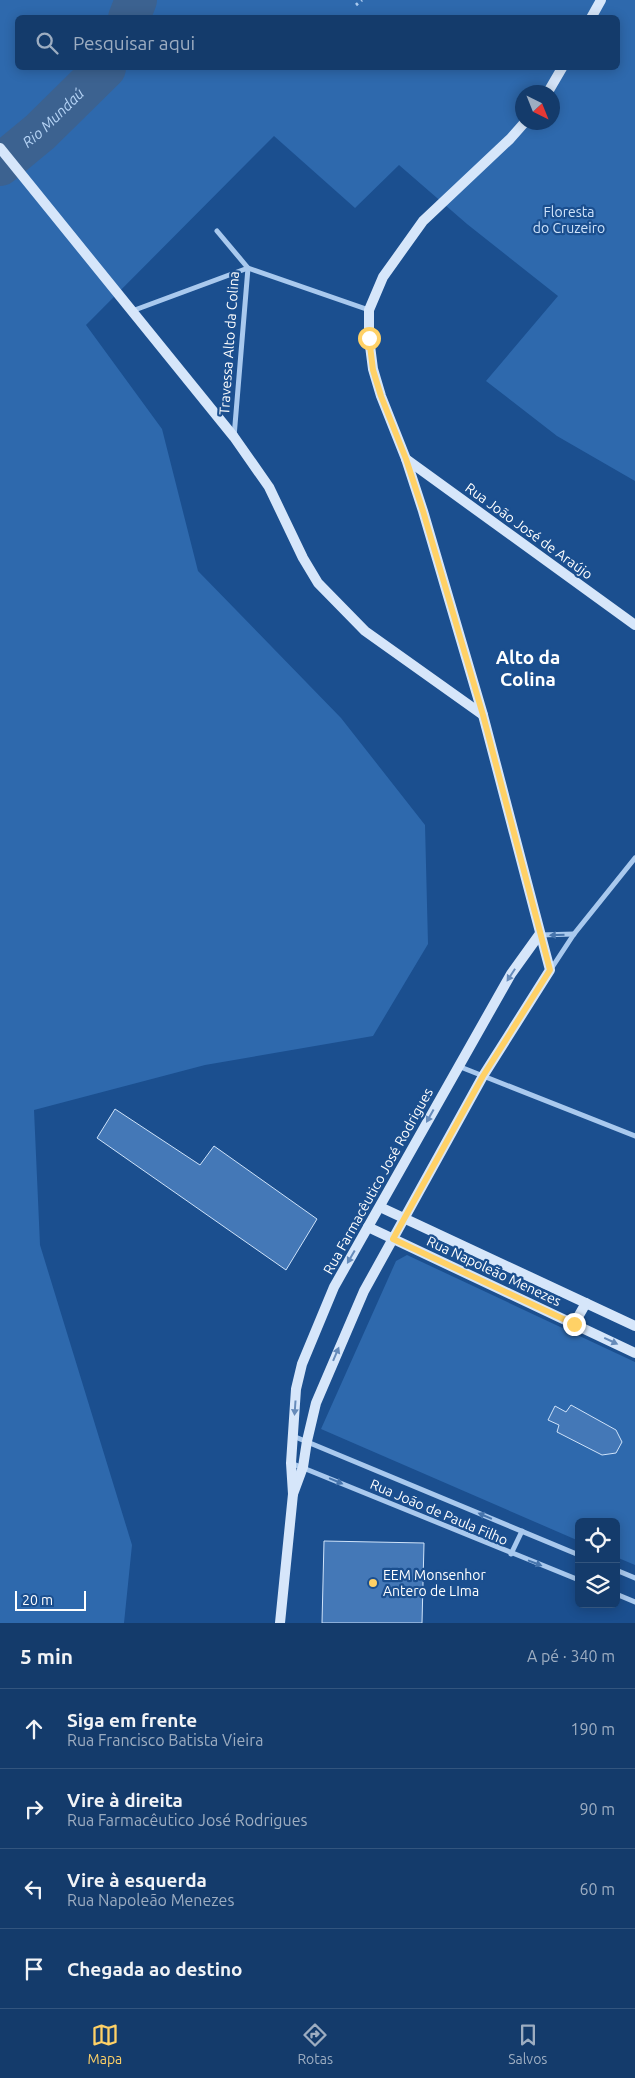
<!DOCTYPE html>
<html lang="pt">
<meta charset="utf-8">
<style>
:root{--surface:#143b6b;--page:#214673;--text:#f1f3f6;--muted:#9dadc1;--line:#33557e;--accent:#ffd166}
body{margin:0;font-family:Ubuntu,sans-serif;background:var(--page);color:var(--text)}
.controls{position:absolute;right:15px;bottom:15px;display:grid;overflow:hidden;border-radius:8px;box-shadow:0 2px 12px #0003}
.controls button{width:45px;height:45px;display:grid;place-items:center;padding:0;border:0;border-bottom:1px solid var(--line);background:var(--surface);color:var(--text);font:25px sans-serif}
.compass{position:absolute;left:515px;top:85px;width:45px;height:45px;border-radius:50%;background:var(--surface);box-shadow:0 2px 12px #0003;rotate:137deg}
.scale{position:absolute;left:15px;bottom:12px;width:71px;box-sizing:border-box;padding-left:5px;border:2px solid #fff;border-top:0;font-size:14px;line-height:18px;white-space:nowrap;color:#fff;-webkit-text-stroke:4px #1b4f8f;paint-order:stroke}
.stop{position:absolute;width:15px;height:15px;margin:-11px;border:4px solid #ffd166;border-radius:50%;background:#fff}
.stop.end{background:#ffd166;border-color:#fff;box-shadow:0 1px 5px #0008}
.list{margin:0;padding:0;list-style:none}
h2{display:flex;justify-content:space-between;align-items:center;height:65px;margin:0;padding:0 20px;font-size:21px}
h2 small{font-size:16px;font-weight:400;color:var(--muted)}
.list li{display:grid;grid-template-columns:32px 1fr auto;gap:15px;align-items:center;box-sizing:border-box;height:80px;padding:0 20px;border-top:1px solid var(--line)}
.list b{display:block;font-size:19px;white-space:nowrap}
.list p{margin:0;font-size:16px;white-space:nowrap;color:var(--muted)}
.list em{font-size:16px;font-style:normal;color:var(--muted)}
.icon{flex:none;width:28px;height:28px;fill:none;stroke:currentColor;stroke-width:2;stroke-linecap:round;stroke-linejoin:round}
.map{position:relative;flex:none;width:635px;height:1623px;overflow:hidden}
.search{position:absolute;background:var(--surface);box-shadow:0 2px 12px #0003;left:15px;right:15px;top:15px;height:55px;display:flex;align-items:center;gap:12px;box-sizing:border-box;padding:0 18px;border-radius:8px;color:var(--muted);font-size:19px}
.sheet{height:385px;background:var(--surface)}
nav{display:flex;justify-content:space-around;align-items:center;box-sizing:border-box;height:70px;border-top:1px solid var(--line);background:var(--surface);font-size:14px;color:var(--muted)}
nav a{display:grid;justify-items:center;gap:2px}
nav .on{color:var(--accent)}
.map>svg:first-child{display:block}
</style>
<div class="map">
<svg width="635" height="1623" viewBox="0 0 635 1623">
<rect width="100%" height="100%" fill="#1b4f8f"/>
<g fill="#2e69ad" fill-rule="evenodd">
<path d="M0,0H635V481L557,436L486,381L558,296L467,224L399,165L355,208L274,136L86,325L162,429L198,571L341,718L425,825L428,944L373,1036L205,1065L34,1110L40,1245L132,1545L124,1623H0ZM18,18H618V68H18ZM522,92H552V122H522Z"/>
<polygon points="407,1255 635,1362 635,1565 616,1557 616,1522 579,1522 579,1541 321,1429 396,1261"/>
</g>
<g fill="none" stroke-linecap="round" stroke-linejoin="round">
<g stroke="#3c6290" stroke-width="42">
<polyline points="129,18 136,0"/>
<path id="s1" d="M0,165L40,132L105,68"/>
</g>
</g>
<g fill="#4478b7" stroke="#cfe3fa">
<polygon points="115,1109 200,1165 214,1146 317,1219 286,1270 97,1138"/>
<polygon points="571,1405 616,1430 622,1442 616,1453 602,1455 557,1432 559,1425 548,1420 555,1406 566,1412"/>
<polygon points="324,1541 424,1543 422,1623 322,1623"/>
</g>
<g fill="none" stroke-linecap="round" stroke-linejoin="round">
<polyline stroke="#a9c9ee" stroke-width="3" stroke-dasharray="2.5 4" stroke-linecap="butt" points="356,5 362,0"/>
<g stroke="#a9c9ee" stroke-width="5">
<polyline points="217,231 248,268 234,437"/>
<polyline points="132,311 248,268 369,310"/>
<polyline points="540,935 574,934"/>
<polyline points="551,969 574,934 635,858"/>
<polyline points="458,1066 635,1136"/>
<polyline points="293,1436 579,1555"/>
<polyline points="291,1463 579,1580"/>
<polyline points="511,1554 522,1531"/>
<polyline points="616,1570 635,1578"/>
<polyline points="616,1594 635,1602"/>
</g>
<g stroke="#d6e6fa" stroke-width="10">
<polyline points="591,18 601,0"/>
<polyline points="548,92 562,68"/>
<polyline points="0,148 234,437 269,487 303,558 318,583 365,631 483,715"/>
<polyline points="406,459 635,625"/>
<polyline points="380,1207 635,1326"/>
<polyline points="368,1227 635,1353"/>
<polyline points="574,1324 586,1303"/>
<polyline points="293,1494 303,1467 307,1441 316,1403 364,1291 483,1076 550,970 483,715 423,511 406,459 381,396 373,369 369,338 369,310 383,277 423,221 510,139 525,122"/>
<polyline points="280,1623 293,1494 291,1463 296,1389 302,1364 334,1287 511,974 539,935"/>
</g>
</g>
<defs><path id="oneway-solid" d="M-6-.8H1V-3.2L6.5 0L1 3.2V.8H-6Z" transform="scale(1.25)"/></defs>
<g fill="#4674ac">
<use href="#oneway-solid" transform="translate(557 935) rotate(179)"/>
<use href="#oneway-solid" transform="translate(336 1481) rotate(23)"/>
<use href="#oneway-solid" transform="translate(485 1516) rotate(-157)"/>
<use href="#oneway-solid" transform="translate(535 1563) rotate(21)"/>
</g>
<g fill="#668bba">
<use href="#oneway-solid" transform="translate(511 975) rotate(123)"/>
<use href="#oneway-solid" transform="translate(430 1116) rotate(119)"/>
<use href="#oneway-solid" transform="translate(351 1257) rotate(120)"/>
<use href="#oneway-solid" transform="translate(611 1341) rotate(25)"/>
<use href="#oneway-solid" transform="translate(336 1354) rotate(-67)"/>
<use href="#oneway-solid" transform="translate(295 1408) rotate(94)"/>
</g>
<g fill="none" stroke-linecap="round" stroke-linejoin="round">
<polyline stroke="#ffd166" stroke-width="6" points="369,338 373,370 381,396 406,459 423,511 483,715 550,970 483,1076 393,1239 574,1324"/>
</g>
<circle fill="#ffd166" stroke="#1b4f8f" stroke-width="2" cx="373" cy="1583" r="5"/>
<g text-anchor="middle" stroke-width="4.5" stroke-linejoin="round" paint-order="stroke">
<g font-size="14" fill="#cfe3fa" stroke="#1b4f8f">
<text x="569" y="217">Floresta<tspan x="569" dy="16">do Cruzeiro</tspan></text>
</g>
<g font-size="14" fill="#fff" stroke="#1b4f8f">
<text transform="translate(229 343) rotate(-86)" y="5">Travessa Alto da Colina</text>
<text transform="translate(529 531) rotate(36)" y="5">Rua João José de Araújo</text>
<text transform="translate(378 1181) rotate(-61)" y="5">Rua Farmacêutico José Rodrigues</text>
<text transform="translate(494 1271) rotate(25)" y="5">Rua Napoleão Menezes</text>
<text transform="translate(439 1512) rotate(23)" y="5">Rua João de Paula Filho</text>
</g>
<g font-size="14" fill="#fff" stroke="#1b4f8f" text-anchor="start">
<text x="383" y="1580">EEM Monsenhor<tspan x="383" dy="16">Antero de LIma</tspan></text>
</g>
<g font-size="15" font-style="italic" fill="#b5d3f5" stroke="#1b4f8f">
<text dy="5" stroke="none"><textPath href="#s1" startOffset="71">Rio Mundaú</textPath></text>
</g>
<g font-size="19" font-weight="bold" fill="#fff" stroke="#1b4f8f">
<text x="528" y="664">Alto da<tspan x="528" dy="22">Colina</tspan></text>
</g>
</g>
</svg>
<div class="controls">
<button><svg class="icon" aria-label="locate" viewBox="0 0 24 24"><circle cx="12" cy="12" r="6"/><path d="M12 2v4M12 18v4M2 12h4M18 12h4"/></svg></button>
<button><svg class="icon" aria-label="layers" viewBox="0 0 24 24"><path d="M12 4l9 5-9 5-9-5zM3 14l9 5 9-5"/></svg></button>
</div>
<svg class="compass" viewBox="-18 -18 36 36"><path d="M0-13l5 13h-10z" fill="#e53935"/><path d="M0 13l5-13h-10z" fill="#9dadc1"/></svg>
<div class="scale">20 m</div>
<div class="stop" style="left:369px;top:338px"></div>
<div class="stop end" style="left:574px;top:1324px"></div>
<div class="search"><svg class="icon" aria-label="search" viewBox="0 0 24 24"><circle cx="10" cy="10" r="6"/><path d="M15 15l6 6"/></svg>Pesquisar aqui</div>
</div>
<section class="sheet">
<h2>5 min<small>A pé · 340 m</small></h2>
<ul class="list">
<li><svg class="icon" aria-label="ahead" viewBox="0 0 24 24"><path d="M12 20V5M6 11l6-6 6 6"/></svg><div><b>Siga em frente</b><p>Rua Francisco Batista Vieira</p></div><em>190 m</em></li>
<li><svg class="icon" aria-label="right" viewBox="0 0 24 24"><path d="M7 20v-9h11M14 6l5 5-5 5"/></svg><div><b>Vire à direita</b><p>Rua Farmacêutico José Rodrigues</p></div><em>90 m</em></li>
<li><svg class="icon" aria-label="left" viewBox="0 0 24 24"><path d="M17 20v-9H6M10 6l-5 5 5 5"/></svg><div><b>Vire à esquerda</b><p>Rua Napoleão Menezes</p></div><em>60 m</em></li>
<li><svg class="icon" aria-label="arrive" viewBox="0 0 24 24"><path d="M6 21V4h12l-3 4 3 4H6"/></svg><div><b>Chegada ao destino</b></div></li>
</ul>
</section>
<nav>
<a class="on"><svg class="icon" aria-label="map" viewBox="0 0 24 24"><path d="M3 6l6-2 6 2 6-2v14l-6 2-6-2-6 2zM9 4v14M15 6v14"/></svg>Mapa</a>
<a><svg class="icon" aria-label="directions" viewBox="0 0 24 24"><path d="M12 3l9 9-9 9-9-9zM9 14v-3h6M13 9l2 2-2 2"/></svg>Rotas</a>
<a><svg class="icon" aria-label="saved" viewBox="0 0 24 24"><path d="M7 4h10v16l-5-4-5 4z"/></svg>Salvos</a>
</nav>
